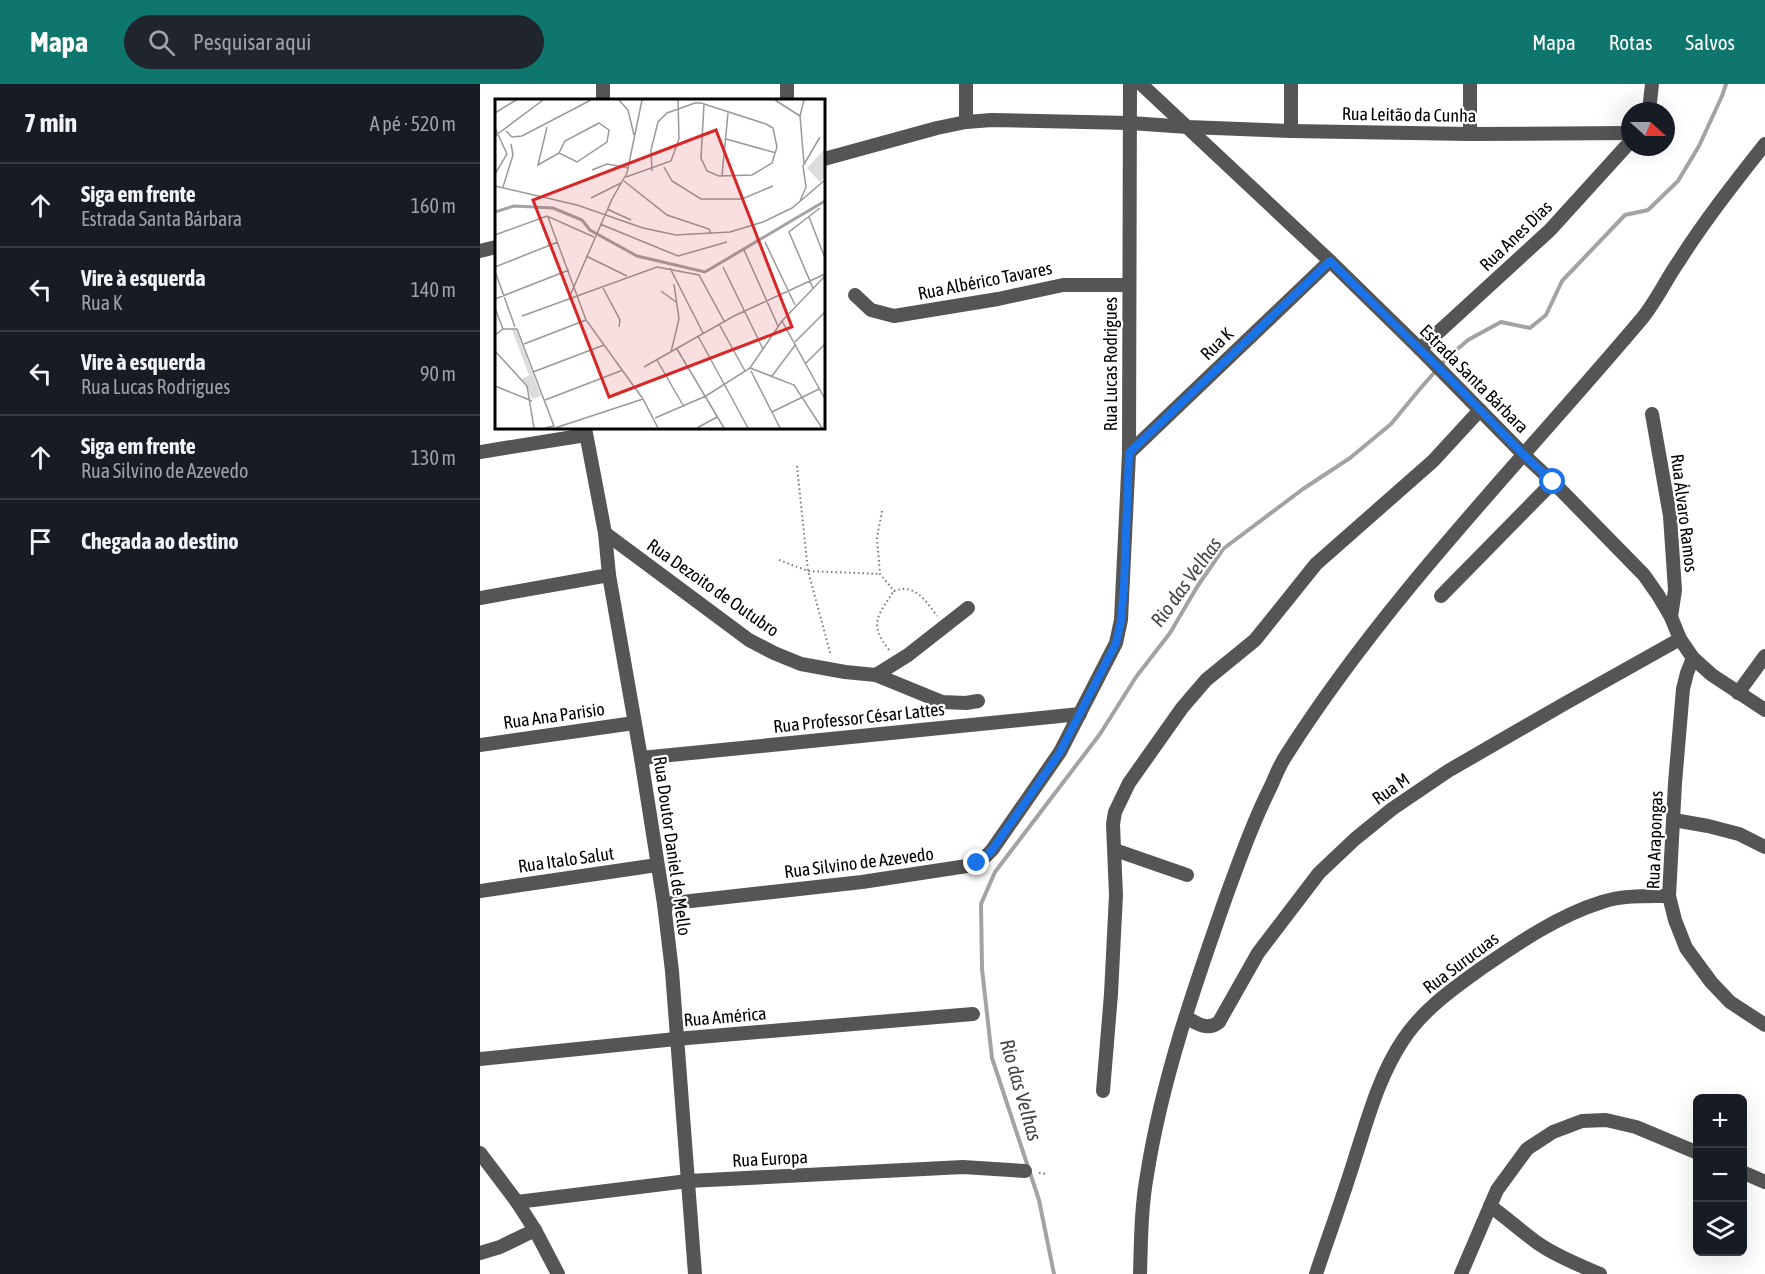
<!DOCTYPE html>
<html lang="pt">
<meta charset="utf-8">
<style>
:root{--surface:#171b24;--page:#20242c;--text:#f1f3f6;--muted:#9ea1a6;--line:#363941;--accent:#0f766e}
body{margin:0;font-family:"Asap Condensed",sans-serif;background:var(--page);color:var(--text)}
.controls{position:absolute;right:18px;bottom:18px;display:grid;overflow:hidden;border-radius:9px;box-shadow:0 6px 24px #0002}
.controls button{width:54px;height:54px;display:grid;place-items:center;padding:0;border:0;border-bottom:2px solid var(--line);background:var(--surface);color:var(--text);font:30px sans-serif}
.compass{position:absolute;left:1141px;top:18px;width:54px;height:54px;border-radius:50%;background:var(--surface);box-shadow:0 6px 24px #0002;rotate:111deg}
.stop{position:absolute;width:18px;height:18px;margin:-14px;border:4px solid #1a73e8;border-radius:50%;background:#fff}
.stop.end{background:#1a73e8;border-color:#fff;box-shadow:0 2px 6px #0008}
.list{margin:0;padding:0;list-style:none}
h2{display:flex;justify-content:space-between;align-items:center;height:78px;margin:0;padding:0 24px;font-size:26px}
h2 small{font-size:20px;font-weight:400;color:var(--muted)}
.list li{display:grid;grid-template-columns:39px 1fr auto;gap:18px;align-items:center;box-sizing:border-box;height:84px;padding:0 24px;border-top:2px solid var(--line)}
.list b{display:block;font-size:22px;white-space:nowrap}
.list p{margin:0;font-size:20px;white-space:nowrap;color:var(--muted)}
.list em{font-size:20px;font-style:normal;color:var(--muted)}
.icon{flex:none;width:33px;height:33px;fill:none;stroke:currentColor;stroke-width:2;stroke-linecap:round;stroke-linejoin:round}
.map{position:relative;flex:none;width:1285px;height:1190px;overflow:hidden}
header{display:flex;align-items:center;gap:36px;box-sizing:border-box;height:84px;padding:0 30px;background:var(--accent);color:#fff}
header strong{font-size:28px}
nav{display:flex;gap:33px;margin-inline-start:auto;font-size:21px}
.search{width:420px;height:54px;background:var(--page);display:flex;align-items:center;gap:15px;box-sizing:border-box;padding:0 21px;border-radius:33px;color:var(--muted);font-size:22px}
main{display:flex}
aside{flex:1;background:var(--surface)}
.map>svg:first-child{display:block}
</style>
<header>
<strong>Mapa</strong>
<div class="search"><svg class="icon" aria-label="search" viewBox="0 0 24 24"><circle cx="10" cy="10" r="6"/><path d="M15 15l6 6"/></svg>Pesquisar aqui</div>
<nav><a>Mapa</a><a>Rotas</a><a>Salvos</a></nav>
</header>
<main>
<aside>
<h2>7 min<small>A pé · 520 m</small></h2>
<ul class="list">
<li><svg class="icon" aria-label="ahead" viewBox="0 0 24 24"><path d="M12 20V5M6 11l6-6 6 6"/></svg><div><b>Siga em frente</b><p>Estrada Santa Bárbara</p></div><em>160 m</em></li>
<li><svg class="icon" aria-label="left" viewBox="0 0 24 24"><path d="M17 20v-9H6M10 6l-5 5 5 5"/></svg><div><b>Vire à esquerda</b><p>Rua K</p></div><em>140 m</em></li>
<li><svg class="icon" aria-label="left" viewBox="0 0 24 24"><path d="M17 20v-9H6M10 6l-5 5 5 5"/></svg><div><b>Vire à esquerda</b><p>Rua Lucas Rodrigues</p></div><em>90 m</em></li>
<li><svg class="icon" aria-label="ahead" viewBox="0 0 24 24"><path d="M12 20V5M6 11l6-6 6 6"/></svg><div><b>Siga em frente</b><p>Rua Silvino de Azevedo</p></div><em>130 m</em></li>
<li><svg class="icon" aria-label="arrive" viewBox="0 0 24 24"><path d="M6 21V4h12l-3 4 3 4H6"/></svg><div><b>Chegada ao destino</b></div></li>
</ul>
</aside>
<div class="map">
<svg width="1285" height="1190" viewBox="0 0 1285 1190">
<rect width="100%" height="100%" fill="#fff"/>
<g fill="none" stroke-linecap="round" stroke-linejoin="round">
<polyline stroke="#a3a3a3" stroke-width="4" points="574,1190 559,1116 512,974 502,885 501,820 515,788 620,650 656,593 690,549 717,503 743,465 823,405 870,374 911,340 939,306 967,274 988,256 1021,238 1050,244 1066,231 1082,197 1145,131 1168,126 1198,97 1219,62 1242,12 1246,0"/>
<g stroke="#777" stroke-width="2" stroke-dasharray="1.5 3" stroke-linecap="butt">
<polyline points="317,382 328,487 351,572"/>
<path d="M402,427L397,454L400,490L414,507C435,499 446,517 457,532"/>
<polyline points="299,476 328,487 400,490"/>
<path d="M409,566C389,540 397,533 413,508"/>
<polyline points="559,1089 568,1090"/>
</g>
<g stroke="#555" stroke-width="14">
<polyline points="123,0 123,16"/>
<polyline points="307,0 307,16"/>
<polyline points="486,0 486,38"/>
<polyline points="661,0 850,177 940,265 1044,371 1073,398 1164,491 1178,511 1191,533 1200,555 1213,574 1232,591 1285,626"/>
<polyline points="811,0 811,47"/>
<polyline points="990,0 990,50"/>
<polyline points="1169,27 1172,0"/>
<polyline points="344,75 457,44 486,38 512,36 650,39 708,43 811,47 990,50 1150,49"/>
<polyline points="0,167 16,163"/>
<polyline points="375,211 391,226 414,232 518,215 583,201 649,201"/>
<polyline points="940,265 1070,146 1150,58"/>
<polyline points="1172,330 1190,432 1195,506 1191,533"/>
<polyline points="105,344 125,449 129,491 161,674 184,820 192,887 215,1190"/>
<polyline points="0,368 106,351"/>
<polyline points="649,369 850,177"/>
<polyline points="125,449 269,556 294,569 321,580 365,588 396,591 462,618 486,619 498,617"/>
<polyline points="961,512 1073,398"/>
<polyline points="0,514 129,491"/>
<polyline points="1213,574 1207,589 1203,605 1195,699 1189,812 1195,836 1206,864 1231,898 1250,918 1285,941"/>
<polyline points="396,591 428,571 488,524"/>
<polyline points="1258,609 1285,572"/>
<polyline points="0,661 154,639"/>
<polyline points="161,674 600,630"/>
<polyline points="1194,736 1228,742 1259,750 1285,763"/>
<polyline points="635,766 707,791"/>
<polyline points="0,807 177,781"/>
<path d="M184,820L382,798L487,782C498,779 505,774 512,766L580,668L636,559L641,536L649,369L650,0"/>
<path d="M706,933C717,940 728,947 739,938L778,869L839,789L875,755L912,725L968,687L1084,620L1200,555"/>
<polyline points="0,975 196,955 493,930"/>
<polyline points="623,1007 631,910 636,811 633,740 635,728 649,699 702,624 726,596 775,556 836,480 953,377 1000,326"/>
<polyline points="0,1069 37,1118 55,1146 78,1190"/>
<polyline points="1262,1088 1285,1098"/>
<polyline points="37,1118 208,1097 483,1083 545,1087"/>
<path d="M1010,1122C1027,1134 1042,1148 1059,1160C1078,1173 1099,1181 1120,1190"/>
<polyline points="0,1169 20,1163 55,1146"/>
<path d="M660,1190C661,1157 661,1124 667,1091C682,995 715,901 747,810C761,772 774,736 792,700C796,690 801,679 807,670C907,513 1039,380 1159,238C1175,220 1185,197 1199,177C1225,136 1255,98 1285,60"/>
<path d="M836,1190C849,1151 863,1113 875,1074C888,1034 899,992 923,956C942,927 971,906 999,886C1037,860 1077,832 1122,818C1143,811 1167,812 1189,812"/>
<polyline points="981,1190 1017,1106 1047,1065 1073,1048 1102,1037 1126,1036 1156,1043 1218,1069"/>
</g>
</g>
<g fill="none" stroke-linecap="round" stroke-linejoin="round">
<polyline stroke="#1a73e8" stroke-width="8" points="497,779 505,774 512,766 580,668 636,559 641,536 644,502 649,369 850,177 973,298 1044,371 1073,398"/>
</g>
<g text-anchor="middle" stroke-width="4.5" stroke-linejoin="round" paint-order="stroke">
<g font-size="18" fill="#000" stroke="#fff">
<text transform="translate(929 31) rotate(1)" y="6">Rua Leitão da Cunha</text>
<text transform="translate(1036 152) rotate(-44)" y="6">Rua Anes Dias</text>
<text transform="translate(505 197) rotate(-11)" y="6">Rua Albérico Tavares</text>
<text transform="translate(737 260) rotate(-44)" y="6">Rua K</text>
<text transform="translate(631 280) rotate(-90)" y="6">Rua Lucas Rodrigues</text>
<text transform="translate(994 295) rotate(45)" y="6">Estrada Santa Bárbara</text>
<text transform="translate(1204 429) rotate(83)" y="6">Rua Álvaro Ramos</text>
<text transform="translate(233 504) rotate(35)" y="6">Rua Dezoito de Outubro</text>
<text transform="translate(74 632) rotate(-8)" y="6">Rua Ana Parisio</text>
<text transform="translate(379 634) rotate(-6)" y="6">Rua Professor César Lattes</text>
<text transform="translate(911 705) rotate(-35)" y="6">Rua M</text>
<text transform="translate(1175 756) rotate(-88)" y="6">Rua Arapongas</text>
<text transform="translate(192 762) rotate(82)" y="6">Rua Doutor Daniel de Mello</text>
<text transform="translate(86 776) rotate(-8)" y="6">Rua Italo Salut</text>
<text transform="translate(379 779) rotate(-7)" y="6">Rua Silvino de Azevedo</text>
<text transform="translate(981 879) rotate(-37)" y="6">Rua Surucuas</text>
<text transform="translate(245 933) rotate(-5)" y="6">Rua América</text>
<text transform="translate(290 1075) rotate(-3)" y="6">Rua Europa</text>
</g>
<g font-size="20" font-style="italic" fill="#444" stroke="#fff">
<text transform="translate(706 498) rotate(-54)" y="7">Rio das Velhas</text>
<text transform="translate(541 1006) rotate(74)" y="7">Rio das Velhas</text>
</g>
</g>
<g transform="translate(15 15)">
<rect width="330" height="330" fill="#fff"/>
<path d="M21,230L46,297L37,300L27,280L34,276L17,231Z" fill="#dcdcdc"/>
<path d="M330,50V78L325,83L312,69Z" fill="#dcdcdc"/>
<path fill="none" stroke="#a3a3a3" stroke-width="3" d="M0,113L19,107L58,109L87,121L95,131L142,157L210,173L330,102"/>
<path fill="none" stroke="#999" stroke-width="1.5" d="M124,1L133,11L139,36M280,1L305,17M309,1L305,17L309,64M330,1V22M0,14L21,1M104,24L114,31L112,43L82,63L64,54L70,42ZM52,28L43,66L64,54M0,29L12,55L0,75M11,32L17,38L27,37L96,1M0,37L48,1M231,40L281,54M169,68L177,82L206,100H247L278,87M97,71L112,65L134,69M157,72L156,51L163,23L172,14L200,4H206L271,25L278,29L282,48L277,64L257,76L224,77L212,72L206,59L209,5M227,77L233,14M131,78L176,62L184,40L183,1M129,82L172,116L214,130L216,135M0,87L82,106L148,129L181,136L235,133L268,123L297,109L330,81M8,88L18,56L16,45M96,99L126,84M305,102L311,88L308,67L325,38M112,110L136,121M53,118L91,221L148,300L163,329M314,118L330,159M105,125L183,157L232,143M0,136L52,117L99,138M270,143L300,206M249,151L283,227M91,157L132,177M0,168L63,143M228,168L268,250M175,169L208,234M0,172L20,228M107,187L125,221L124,228M318,189L294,133L325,109M166,192L181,203M74,199L117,100L132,74L147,1M0,200L74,171M0,209L8,230M27,217L162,168L204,176L229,222M287,222L330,300M224,225L250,272M0,236L8,230H22L59,327L50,329M203,237L253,329M300,243L330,213M29,245L91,221M182,250L229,329M0,252L32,287L39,329M176,253L184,220L179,185M162,261L189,308M310,265L330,245M149,268L239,217L330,175M255,269L299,286L327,329M256,272L285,329M38,273L109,246M277,277L301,245M0,287L37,302M50,301L128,271M277,313L324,290M160,319L211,297L255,269L287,222L330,177M60,329L148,300M202,329L222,318"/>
<path fill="#d62828" fill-opacity="0.15" stroke="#d62828" stroke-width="3" d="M221,31L297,228L114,298L38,101Z"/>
<rect width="330" height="330" fill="none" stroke="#000" stroke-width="3"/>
</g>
</svg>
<div class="controls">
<button>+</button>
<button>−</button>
<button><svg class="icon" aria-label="layers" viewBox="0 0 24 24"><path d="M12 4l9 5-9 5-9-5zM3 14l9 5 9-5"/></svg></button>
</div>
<svg class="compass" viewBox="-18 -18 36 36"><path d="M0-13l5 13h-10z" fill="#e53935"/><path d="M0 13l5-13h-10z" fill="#9ea1a6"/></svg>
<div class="stop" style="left:1073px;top:398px"></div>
<div class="stop end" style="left:497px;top:779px"></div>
</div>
</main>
